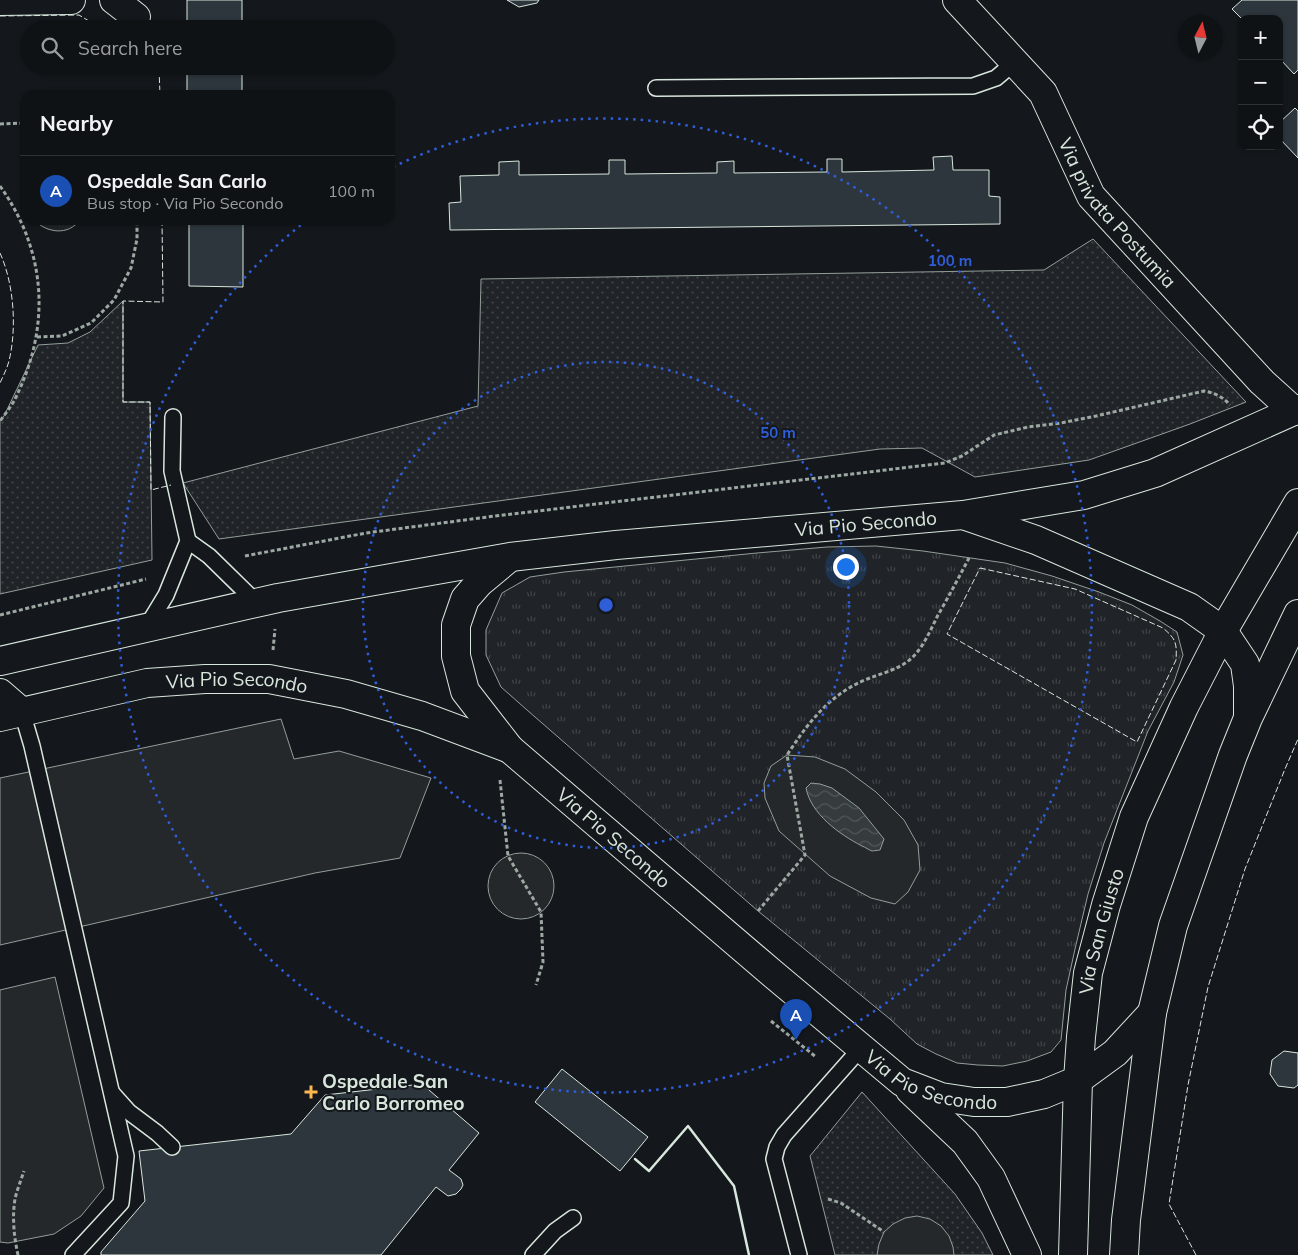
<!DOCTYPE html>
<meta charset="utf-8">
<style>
:root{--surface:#0f1215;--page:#1d2022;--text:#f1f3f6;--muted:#9b9ea0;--line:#2f3234;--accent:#ffb74d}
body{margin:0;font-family:Mulish,sans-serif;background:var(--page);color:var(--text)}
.controls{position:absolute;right:15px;top:15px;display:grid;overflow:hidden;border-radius:10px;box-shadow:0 1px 4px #0004}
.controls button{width:45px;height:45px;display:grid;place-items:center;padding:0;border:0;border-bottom:1px solid var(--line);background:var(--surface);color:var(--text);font:25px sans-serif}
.compass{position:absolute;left:1178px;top:15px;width:45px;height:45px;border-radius:50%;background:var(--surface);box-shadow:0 1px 4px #0004;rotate:7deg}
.you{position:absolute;left:845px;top:566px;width:18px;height:18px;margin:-12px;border:4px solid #fff;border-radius:50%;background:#1a73e8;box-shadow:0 0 0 8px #1a73e833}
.badge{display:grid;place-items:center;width:32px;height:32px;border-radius:50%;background:var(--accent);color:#fff;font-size:16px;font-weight:700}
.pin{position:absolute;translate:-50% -41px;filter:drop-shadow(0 1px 2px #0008)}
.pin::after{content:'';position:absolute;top:26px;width:18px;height:15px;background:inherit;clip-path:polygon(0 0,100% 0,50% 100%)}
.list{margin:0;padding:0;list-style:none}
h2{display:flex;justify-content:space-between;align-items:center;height:65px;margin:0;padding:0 20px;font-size:21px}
h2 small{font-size:16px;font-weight:400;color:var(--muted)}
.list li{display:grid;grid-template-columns:32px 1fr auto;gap:15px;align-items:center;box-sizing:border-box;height:70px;padding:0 20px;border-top:1px solid var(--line)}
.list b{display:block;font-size:19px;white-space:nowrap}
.list p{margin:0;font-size:16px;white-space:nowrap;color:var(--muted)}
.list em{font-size:16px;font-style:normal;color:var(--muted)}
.icon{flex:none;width:28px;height:28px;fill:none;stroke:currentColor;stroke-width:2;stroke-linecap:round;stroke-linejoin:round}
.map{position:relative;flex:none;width:1298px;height:1255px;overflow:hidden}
.search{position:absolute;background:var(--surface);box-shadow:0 1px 4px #0004;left:20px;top:20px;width:375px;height:55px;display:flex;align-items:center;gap:12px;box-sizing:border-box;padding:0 18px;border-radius:28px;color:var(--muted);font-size:19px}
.panel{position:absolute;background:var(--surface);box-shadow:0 1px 4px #0004;left:20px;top:90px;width:375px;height:135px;border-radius:15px}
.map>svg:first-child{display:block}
</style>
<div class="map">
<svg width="1298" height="1255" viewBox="0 0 1298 1255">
<defs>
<pattern id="grass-dots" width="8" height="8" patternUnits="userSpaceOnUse" patternTransform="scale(1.25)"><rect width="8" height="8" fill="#202428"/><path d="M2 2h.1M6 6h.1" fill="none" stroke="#404447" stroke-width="1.8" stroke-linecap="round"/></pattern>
<pattern id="park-tufts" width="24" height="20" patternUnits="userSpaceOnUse" patternTransform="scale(1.25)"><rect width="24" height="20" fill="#202428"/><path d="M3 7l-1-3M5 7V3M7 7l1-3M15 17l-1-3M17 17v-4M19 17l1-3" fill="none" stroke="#404447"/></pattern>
<pattern id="water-waves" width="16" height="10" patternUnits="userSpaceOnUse" patternTransform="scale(1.25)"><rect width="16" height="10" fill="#363b3e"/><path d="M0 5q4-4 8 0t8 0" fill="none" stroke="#525759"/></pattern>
</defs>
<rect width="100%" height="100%" fill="#14181c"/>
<g fill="url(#grass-dots)" stroke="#939e99">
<polygon points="1093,239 1246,402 1190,424 1089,460 975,477 922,448 880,449 219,539 183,483 478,406 481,279 1044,270"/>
<polygon points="123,301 123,402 150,402 152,560 0,594 0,421 4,416 38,345 68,343 90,332"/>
<polygon points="862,1092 955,1194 982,1233 993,1255 835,1255 810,1156"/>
</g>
<g fill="url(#park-tufts)" stroke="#939e99">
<path d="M34,220H80C68,236 47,233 34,220Z"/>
<polygon points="876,546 923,551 1005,563 1052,576 1099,592 1132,605 1160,621 1177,632 1183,655 1174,682 1148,731 1104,843 1088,894 1075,949 1066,990 1061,1040 1051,1052 1027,1061 1003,1066 978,1065 957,1063 936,1054 917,1044 890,1019 758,911 527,710 501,687 486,655 486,630 502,593 530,577 564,572 757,553 827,547"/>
</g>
<g fill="#24282b" stroke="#939e99">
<polygon points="281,719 294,759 339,751 431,778 400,858 315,873 0,945 0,778"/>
<polygon points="787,755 815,757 845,769 876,792 904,820 918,845 920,870 908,892 895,904 871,898 830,876 779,831 765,798 764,783 771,766"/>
<circle cx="521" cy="886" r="33"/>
<polygon points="55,977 104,1188 81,1216 54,1234 8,1243 0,1242 0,990"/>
<polygon points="917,1216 930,1219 941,1226 949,1236 953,1247 954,1255 877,1255 879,1244 884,1232 893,1224 905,1218"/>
</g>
<path fill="url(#water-waves)" stroke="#939e99" d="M811,783L820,784L832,788L859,808L884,839L880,850C879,850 873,851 872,851C869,850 865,847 862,846C839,834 811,814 806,788Z"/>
<g fill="#2c363c" stroke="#d8e6dc">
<rect x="187" y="0" width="55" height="29"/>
<polygon points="507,0 539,0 537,3 519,7"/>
<polygon points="1242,0 1298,0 1298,70 1294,74 1279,58 1279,19 1242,19 1232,9"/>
<rect x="187" y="66" width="55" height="29"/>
<polygon points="1295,108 1298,111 1298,158 1279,138 1279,123"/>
<polygon points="952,156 953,170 989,170 989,196 1000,197 1000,224 450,230 449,203 461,202 460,176 499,175 499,162 519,161 519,175 609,174 609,160 625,160 625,174 717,173 717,162 734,161 734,173 827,172 827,159 842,159 842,172 934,170 933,157"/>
<polygon points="189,220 243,220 243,287 189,286"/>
<polygon points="1284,1051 1298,1053 1298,1085 1294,1088 1278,1086 1270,1074 1272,1060"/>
<polygon points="562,1069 648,1137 620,1171 535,1102"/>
<polygon points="422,1084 479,1133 449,1170 461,1179 463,1185 461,1189 456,1194 448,1196 436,1187 381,1255 101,1255 101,1252 145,1201 139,1151 291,1134 325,1095"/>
</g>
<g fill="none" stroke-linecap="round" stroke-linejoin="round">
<g stroke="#d8e6dc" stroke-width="18">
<g id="lane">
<polyline points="656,88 973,86 996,78 1015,62"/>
<polyline points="188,541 209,556 257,603"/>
<polyline points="146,628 166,595 188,541 172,471 173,417"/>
<polyline points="22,712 32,746 126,1156 121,1203 73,1255"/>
<polyline points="112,1093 129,1112 157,1133 172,1147"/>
<polyline points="533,1255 555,1231 573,1218"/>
<polyline points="799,1255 774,1159 777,1147 784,1135 861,1048"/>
</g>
</g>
<g stroke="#d8e6dc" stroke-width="30">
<g id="street">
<polyline points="114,0 136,17"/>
<path id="s1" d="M957,0L1043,93L1091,196L1262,382L1294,411"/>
<polyline points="0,1 71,0"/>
</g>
</g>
<g stroke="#d8e6dc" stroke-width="30">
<g id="secondary">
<polyline points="966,516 1036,540 1189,607 1223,631 1245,664 1248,686 1248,714"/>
<polyline points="509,558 479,583 465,599 456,625 456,656 465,691 510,749"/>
<path id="s2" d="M0,661L278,598L510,557L616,545L963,515L1084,495L1155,473L1298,409"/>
<polyline points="0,693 22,712"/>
<path id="s3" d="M0,717L147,683L205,679H269L346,694L422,716L510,749L773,974L902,1082L941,1097L974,1102H1007L1044,1094L1078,1080L1115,1053L1152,1013"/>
<polyline points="910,1090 965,1142 991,1178 1027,1255"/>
<path id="s4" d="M1073,1255L1078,1080L1081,1037L1088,973L1106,905L1134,817L1184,707L1223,631L1298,503"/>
<polyline points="1124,1255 1126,1220 1152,1013 1173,926 1233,755 1248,718 1298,614"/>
</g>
</g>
<g stroke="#9da8a2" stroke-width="3" stroke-dasharray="4 2.5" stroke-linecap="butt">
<polyline points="0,124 25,123"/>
<path d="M0,186C47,252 51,327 15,399C11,407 5,414 0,421"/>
<polyline points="37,337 62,336 91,323 114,300 131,268 137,239 137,220"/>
<path d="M245,556L366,533L495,516L945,463L962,456L994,435L1028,427L1061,423L1096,416L1204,391C1215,393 1223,397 1230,405"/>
<polyline points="0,615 146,579"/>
<polyline points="273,650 275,629"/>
<polyline points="500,780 508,856 541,912 543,962 536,985"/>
<path d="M758,911L805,855L787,755C808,723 829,695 865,680C879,674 894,671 907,662C922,651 930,631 938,615C949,596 959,577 969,558"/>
<polyline points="771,1021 816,1057"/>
<polyline points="828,1199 841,1203 884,1232"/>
<path d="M18,1255C14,1237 12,1217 15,1199C17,1190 21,1180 24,1171"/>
</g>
<use href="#lane" stroke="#14181c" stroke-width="15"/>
<use href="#street" stroke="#14181c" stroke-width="28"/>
<use href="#secondary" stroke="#14181c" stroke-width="28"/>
<g stroke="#d8e6dc" stroke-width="1" stroke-dasharray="6 2.5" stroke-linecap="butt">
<polyline points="0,16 79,15 89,21 90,29"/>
<polyline points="126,66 137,69 159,68 160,95"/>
<polyline points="162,220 163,302 123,301 123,402 150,402 151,490 171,485"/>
<path d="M0,253C14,284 17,328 9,361C7,369 3,376 0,383"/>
<path d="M980,568L1075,589L1163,628C1176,639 1177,643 1176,660L1137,742L947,634Z"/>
<polyline points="1196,1255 1169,1204 1188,1085 1208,987 1245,869 1285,769 1298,739"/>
</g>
<polyline stroke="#d8e6dc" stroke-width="2.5" points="635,1159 649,1171 688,1126 734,1186 749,1255"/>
</g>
<g fill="none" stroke="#305dd8" stroke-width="2.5" stroke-dasharray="2.5 5">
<circle cx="606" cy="605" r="243"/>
<path d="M393 167A487 487 0 1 1 306 221"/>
</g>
<path fill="#ffb74d" stroke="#14181c" stroke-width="2" d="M308.5 1084.5h5v5h5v5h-5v5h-5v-5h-5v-5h5z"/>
<g text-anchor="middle" stroke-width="4" stroke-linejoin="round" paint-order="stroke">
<g font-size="19" fill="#d8e6dc" stroke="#14181c">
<text dy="7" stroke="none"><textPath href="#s1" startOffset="269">Via privata Postumia</textPath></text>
<text dy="7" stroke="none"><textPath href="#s2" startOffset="878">Via Pio Secondo</textPath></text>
<text dy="7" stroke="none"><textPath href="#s3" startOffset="241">Via Pio Secondo</textPath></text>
<text dy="7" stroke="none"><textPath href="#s3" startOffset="661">Via Pio Secondo</textPath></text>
<text dy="7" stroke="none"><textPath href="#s4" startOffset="326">Via San Giusto</textPath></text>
<text dy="7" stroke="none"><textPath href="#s3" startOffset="1066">Via Pio Secondo</textPath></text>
</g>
<g font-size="19" font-weight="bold" fill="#d8e6dc" stroke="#14181c" text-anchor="start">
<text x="322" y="1088">Ospedale San<tspan x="322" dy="22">Carlo Borromeo</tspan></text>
</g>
</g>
<circle cx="606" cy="605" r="8" fill="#305dd8" stroke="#14181c" stroke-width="2.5"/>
<g font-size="15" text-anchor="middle" font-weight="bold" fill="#305dd8" stroke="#14181c" stroke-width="4" stroke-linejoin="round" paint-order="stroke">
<text x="950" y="266">100 m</text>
<text x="778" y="438">50 m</text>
</g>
</svg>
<div class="controls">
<button>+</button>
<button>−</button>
<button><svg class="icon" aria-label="locate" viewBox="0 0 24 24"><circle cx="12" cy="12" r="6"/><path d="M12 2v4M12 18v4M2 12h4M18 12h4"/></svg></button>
</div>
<svg class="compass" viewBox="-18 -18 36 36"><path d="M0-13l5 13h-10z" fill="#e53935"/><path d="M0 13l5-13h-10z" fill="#9b9ea0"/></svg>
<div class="you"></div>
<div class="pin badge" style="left:796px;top:1040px;background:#1a4fb4">A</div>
<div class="search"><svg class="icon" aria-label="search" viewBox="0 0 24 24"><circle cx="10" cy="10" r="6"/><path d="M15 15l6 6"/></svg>Search here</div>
<section class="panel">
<h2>Nearby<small></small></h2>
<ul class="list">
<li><span class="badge" style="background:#1a4fb4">A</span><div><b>Ospedale San Carlo</b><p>Bus stop · Via Pio Secondo</p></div><em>100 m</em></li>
</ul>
</section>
</div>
